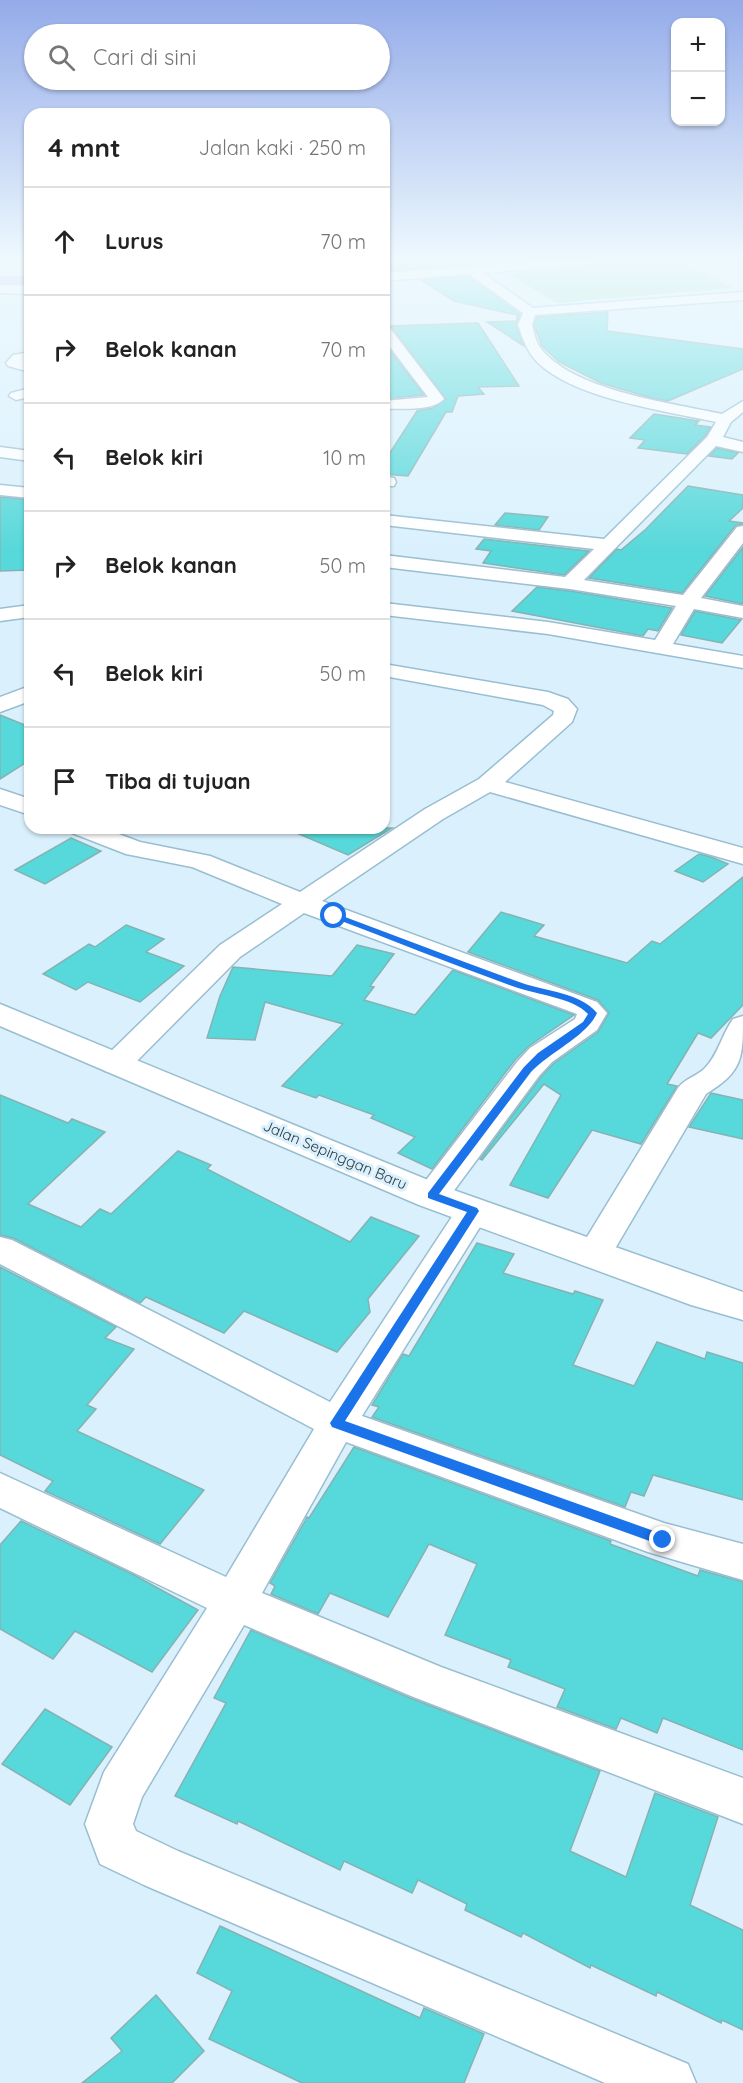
<!DOCTYPE html>
<html lang="id">
<meta charset="utf-8">
<style>
:root{--surface:#fff;--page:#f2f2f2;--text:#222;--muted:#767676;--line:#e0e0e0}
body{margin:0;font-family:Quicksand,sans-serif;background:var(--page);color:var(--text)}
.controls{position:absolute;right:18px;top:18px;display:grid;overflow:hidden;border-radius:12px;box-shadow:0 2px 4px #0004}
.controls button{width:54px;height:54px;display:grid;place-items:center;padding:0;border:0;border-bottom:2px solid var(--line);background:var(--surface);color:var(--text);font:30px sans-serif}
.stop{position:absolute;width:18px;height:18px;margin:-14px;border:4px solid #1a73e8;border-radius:50%;background:#fff}
.stop.end{background:#1a73e8;border-color:#fff;box-shadow:0 2px 6px #0008}
.list{margin:0;padding:0;list-style:none}
h2{display:flex;justify-content:space-between;align-items:center;height:78px;margin:0;padding:0 24px;font-size:26px}
h2 small{font-size:20px;font-weight:400;color:var(--muted)}
.list li{display:grid;grid-template-columns:39px 1fr auto;gap:18px;align-items:center;box-sizing:border-box;height:108px;padding:0 24px;border-top:2px solid var(--line)}
.list b{display:block;font-size:22px;white-space:nowrap}
.list em{font-size:20px;font-style:normal;color:var(--muted)}
.icon{flex:none;width:33px;height:33px;fill:none;stroke:currentColor;stroke-width:2;stroke-linecap:round;stroke-linejoin:round}
.map{position:relative;flex:none;width:743px;height:2083px;overflow:hidden}
.search{position:absolute;background:var(--surface);box-shadow:0 2px 4px #0004;left:24px;top:24px;width:366px;height:66px;display:flex;align-items:center;gap:15px;box-sizing:border-box;padding:0 21px;border-radius:33px;color:var(--muted);font-size:22px}
.panel{position:absolute;background:var(--surface);box-shadow:0 2px 4px #0004;left:24px;top:108px;width:366px;height:726px;border-radius:18px}
.map>svg:first-child{display:block}
</style>
<div class="map">
<svg width="743" height="2083" viewBox="0 0 743 2083">
<rect width="100%" height="100%" fill="#daf1fd"/>
<polygon fill="#a5e1c3" points="662,260 678,260 733,288 556,303 507,273"/>
<g fill="none" stroke-linecap="round" stroke-linejoin="round">
<g fill="#b79deb" fill-rule="evenodd">
<polygon points="446,260 511,260 505,264 384,273 384,265"/>
<rect x="0" y="276" width="30" height="8"/>
</g>
</g>
<g fill="#57d8da" stroke="#85b2b2" stroke-width="1.5">
<polygon points="468,276 520,314 516,326 524,346 487,322 517,321 517,315 454,301 421,280"/>
<polygon points="608,312 607,331 743,349 743,369 668,401 652,398 601,383 559,362 542,346 534,325 537,317"/>
<polygon points="478,323 519,386 478,387 484,394 458,396 452,412 446,412 408,476 384,474 384,462 417,411 433,408 446,399 391,326"/>
<polygon points="384,343 424,395 384,399"/>
<polygon points="654,414 699,421 695,425 711,427 705,436 687,454 638,448 645,440 630,438"/>
<polygon points="717,448 738,453 732,459 709,456"/>
<polygon points="688,486 743,495 743,508 729,521 743,523 743,524 735,526 682,593 589,578 617,549 621,550 646,529"/>
<polygon points="0,497 30,500 30,570 0,571"/>
<polygon points="505,513 548,517 539,530 495,525"/>
<polygon points="484,539 589,551 564,575 483,563 491,551 476,549"/>
<polygon points="743,547 743,604 705,596"/>
<polygon points="537,587 570,591 672,608 658,631 648,629 643,636 512,611"/>
<polygon points="695,611 741,620 722,643 681,635"/>
<polygon points="0,715 30,727 30,760 0,779"/>
<polygon points="285,828 392,828 348,855"/>
<polygon points="71,838 101,851 45,884 15,870"/>
<polygon points="699,854 711,857 728,864 703,882 675,871"/>
<polygon points="743,877 743,1005 711,1038 698,1033 667,1084 677,1086 641,1144 592,1130 548,1198 510,1185 561,1095 544,1084 482,1160 480,1159 541,1077 553,1064 598,1032 609,1013 598,1000 468,952 501,912 544,925 534,936 627,963 652,941 660,944"/>
<polygon points="126,925 164,939 146,952 184,966 140,1002 88,982 76,990 43,974 89,944 95,947"/>
<polygon points="357,945 394,954 370,986 374,987 364,1000 415,1015 453,970 574,1015 529,1046 515,1060 432,1169 398,1153 415,1137 371,1118 374,1115 319,1095 316,1098 282,1086 343,1024 265,1002 255,1040 207,1038 220,996 233,967 332,976"/>
<polygon points="711,1093 743,1100 743,1139 689,1127"/>
<polygon points="0,1095 68,1123 72,1119 105,1132 28,1204 81,1227 100,1209 111,1214 178,1151 211,1165 207,1169 350,1242 371,1217 419,1236 368,1299 370,1312 337,1352 244,1311 224,1333 146,1297 140,1303 13,1238 0,1235"/>
<polygon points="477,1243 514,1254 503,1273 573,1294 575,1291 603,1300 573,1365 634,1386 657,1342 705,1359 707,1352 743,1363 743,1500 653,1475 644,1496 631,1492 625,1507 372,1417 379,1407 372,1405 403,1354 409,1356"/>
<polygon points="0,1267 116,1327 105,1338 134,1349 87,1405 96,1409 77,1431 204,1490 160,1544 45,1491 53,1481 0,1455"/>
<polygon points="354,1447 611,1541 610,1544 698,1576 700,1570 743,1582 743,1750 663,1718 657,1733 621,1718 616,1729 557,1707 565,1689 508,1667 511,1660 445,1635 477,1564 429,1544 388,1617 330,1593 318,1614 271,1594 275,1586 270,1583 305,1521 307,1517 309,1518"/>
<polygon points="21,1521 134,1575 198,1610 152,1672 75,1631 53,1659 0,1629 0,1545"/>
<polygon points="251,1630 410,1698 600,1771 570,1851 626,1877 655,1793 718,1817 690,1905 743,1930 743,2030 722,2020 721,2023 657,1992 656,1996 591,1965 590,1968 523,1933 521,1937 465,1910 467,1904 418,1880 412,1893 344,1861 340,1870 238,1821 237,1824 175,1796 226,1703 214,1698"/>
<polygon points="45,1709 112,1747 70,1805 2,1764"/>
<polygon points="220,1926 420,2018 424,2008 484,2034 464,2083 302,2083 209,2039 232,1991 197,1973"/>
<polygon points="156,1995 204,2051 172,2083 82,2083 122,2051 111,2038"/>
</g>
<g fill="none" stroke-linecap="round" stroke-linejoin="round">
<g stroke="#99bed1" stroke-width="3">
<g id="minor">
<path d="M554,260H610L604,263L483,273L533,308L743,292V300L535,315L532,325C534,333 536,343 542,350C576,391 671,403 722,414L743,401V412L731,422L723,437L743,442V452L716,446L584,580L683,595L737,527L743,526V543L701,598L743,606V618L694,609L673,644L743,656V668L548,634L384,615V603L548,622L655,640L676,606L570,589L384,567V555L565,577L594,549L384,525V515L604,539L707,437L716,422C666,411 584,400 544,368C529,357 524,342 518,325L523,313L469,274L384,281V273Z"/>
<polygon points="0,285 30,286 30,294 0,293"/>
<path d="M384,326L389,327L442,396L444,399C432,412 401,408 384,409V401L428,397L384,339Z"/>
<polygon points="30,352 30,360 23,361 30,364 30,372 8,366 6,363 13,355"/>
<polygon points="30,388 30,397 16,400 9,396 11,393"/>
<polygon points="0,447 30,451 30,461 0,457"/>
<polygon points="384,476 394,478 396,482 394,486 384,486"/>
<polygon points="0,485 30,488 30,498 0,495"/>
<polygon points="30,605 30,617 0,621 0,609"/>
<polygon points="384,664 548,692 568,699 577,709 572,722 505,782 743,848 743,864 490,792 443,819 322,901 597,1002 607,1013 597,1030 552,1062 539,1076 444,1204 432,1207 420,1204 415,1196 420,1188 517,1062 530,1048 575,1019 577,1014 304,913 240,957 127,1071 116,1073 105,1071 101,1064 105,1057 220,945 282,904 192,867 126,854 72,833 69,828 103,828 140,842 210,856 300,892 425,809 479,779 553,715 554,711 543,705 384,676"/>
<polygon points="30,686 30,701 0,712 0,697"/>
<polygon points="0,789 30,799 30,815 0,805"/>
<path d="M743,1016C743,1059 743,1071 706,1094L606,1264L594,1267L582,1264L576,1255L678,1088C685,1078 696,1077 705,1068C718,1055 722,1034 733,1019Z"/>
<polygon points="473,1199 485,1203 490,1211 362,1416 664,1523 743,1544 743,1580 648,1552 346,1442 262,1593 441,1667 743,1778 743,1824 411,1696 244,1625 142,1797 133,1824 136,1831 178,1851 688,2064 696,2083 605,2083 144,1885 100,1864 85,1824 104,1772 207,1608 0,1508 0,1473 226,1577 314,1429 0,1264 0,1237 12,1240 330,1402 461,1203"/>
</g>
</g>
<g stroke="#99bed1" stroke-width="3">
<polygon id="tertiary" points="0,1004 445,1187 743,1292 743,1320 691,1305 419,1205 0,1026"/>
</g>
<use href="#minor" fill="#fff" fill-rule="evenodd"/>
<use href="#tertiary" fill="#fff" fill-rule="evenodd"/>
</g>
<linearGradient id="sky" x2="0" y2="1"><stop stop-color="#94abe9"/><stop offset="0.47" stop-color="#eef9fe"/><stop offset="1" stop-color="#eef9fe" stop-opacity="0"/></linearGradient>
<rect width="743" height="552" fill="url(#sky)"/>
<path fill="#1a73e8" d="M331,914H337C399,937 460,961 522,983C545,991 581,993 597,1013C587,1036 550,1052 531,1072L439,1194L477,1208L479,1211L345,1421L668,1536L670,1540L668,1544H658L332,1427L330,1423L332,1420L467,1212L428,1198V1193L524,1067L538,1053L583,1022L588,1014C574,998 535,994 515,987C453,965 392,940 331,917Z"/>
<g text-anchor="middle" stroke-width="6" stroke-linejoin="round" paint-order="stroke">
<g font-size="15" fill="#2c3b42" stroke="#daf1fd">
<text transform="translate(335 1155) rotate(23)" y="5">Jalan Sepinggan Baru</text>
</g>
</g>
</svg>
<div class="controls">
<button>+</button>
<button>−</button>
</div>
<div class="stop" style="left:334px;top:916px"></div>
<div class="stop end" style="left:663px;top:1540px"></div>
<div class="search"><svg class="icon" aria-label="search" viewBox="0 0 24 24"><circle cx="10" cy="10" r="6"/><path d="M15 15l6 6"/></svg>Cari di sini</div>
<section class="panel">
<h2>4 mnt<small>Jalan kaki · 250 m</small></h2>
<ul class="list">
<li><svg class="icon" aria-label="ahead" viewBox="0 0 24 24"><path d="M12 20V5M6 11l6-6 6 6"/></svg><div><b>Lurus</b></div><em>70 m</em></li>
<li><svg class="icon" aria-label="right" viewBox="0 0 24 24"><path d="M7 20v-9h11M14 6l5 5-5 5"/></svg><div><b>Belok kanan</b></div><em>70 m</em></li>
<li><svg class="icon" aria-label="left" viewBox="0 0 24 24"><path d="M17 20v-9H6M10 6l-5 5 5 5"/></svg><div><b>Belok kiri</b></div><em>10 m</em></li>
<li><svg class="icon" aria-label="right" viewBox="0 0 24 24"><path d="M7 20v-9h11M14 6l5 5-5 5"/></svg><div><b>Belok kanan</b></div><em>50 m</em></li>
<li><svg class="icon" aria-label="left" viewBox="0 0 24 24"><path d="M17 20v-9H6M10 6l-5 5 5 5"/></svg><div><b>Belok kiri</b></div><em>50 m</em></li>
<li><svg class="icon" aria-label="arrive" viewBox="0 0 24 24"><path d="M6 21V4h12l-3 4 3 4H6"/></svg><div><b>Tiba di tujuan</b></div></li>
</ul>
</section>
</div>
